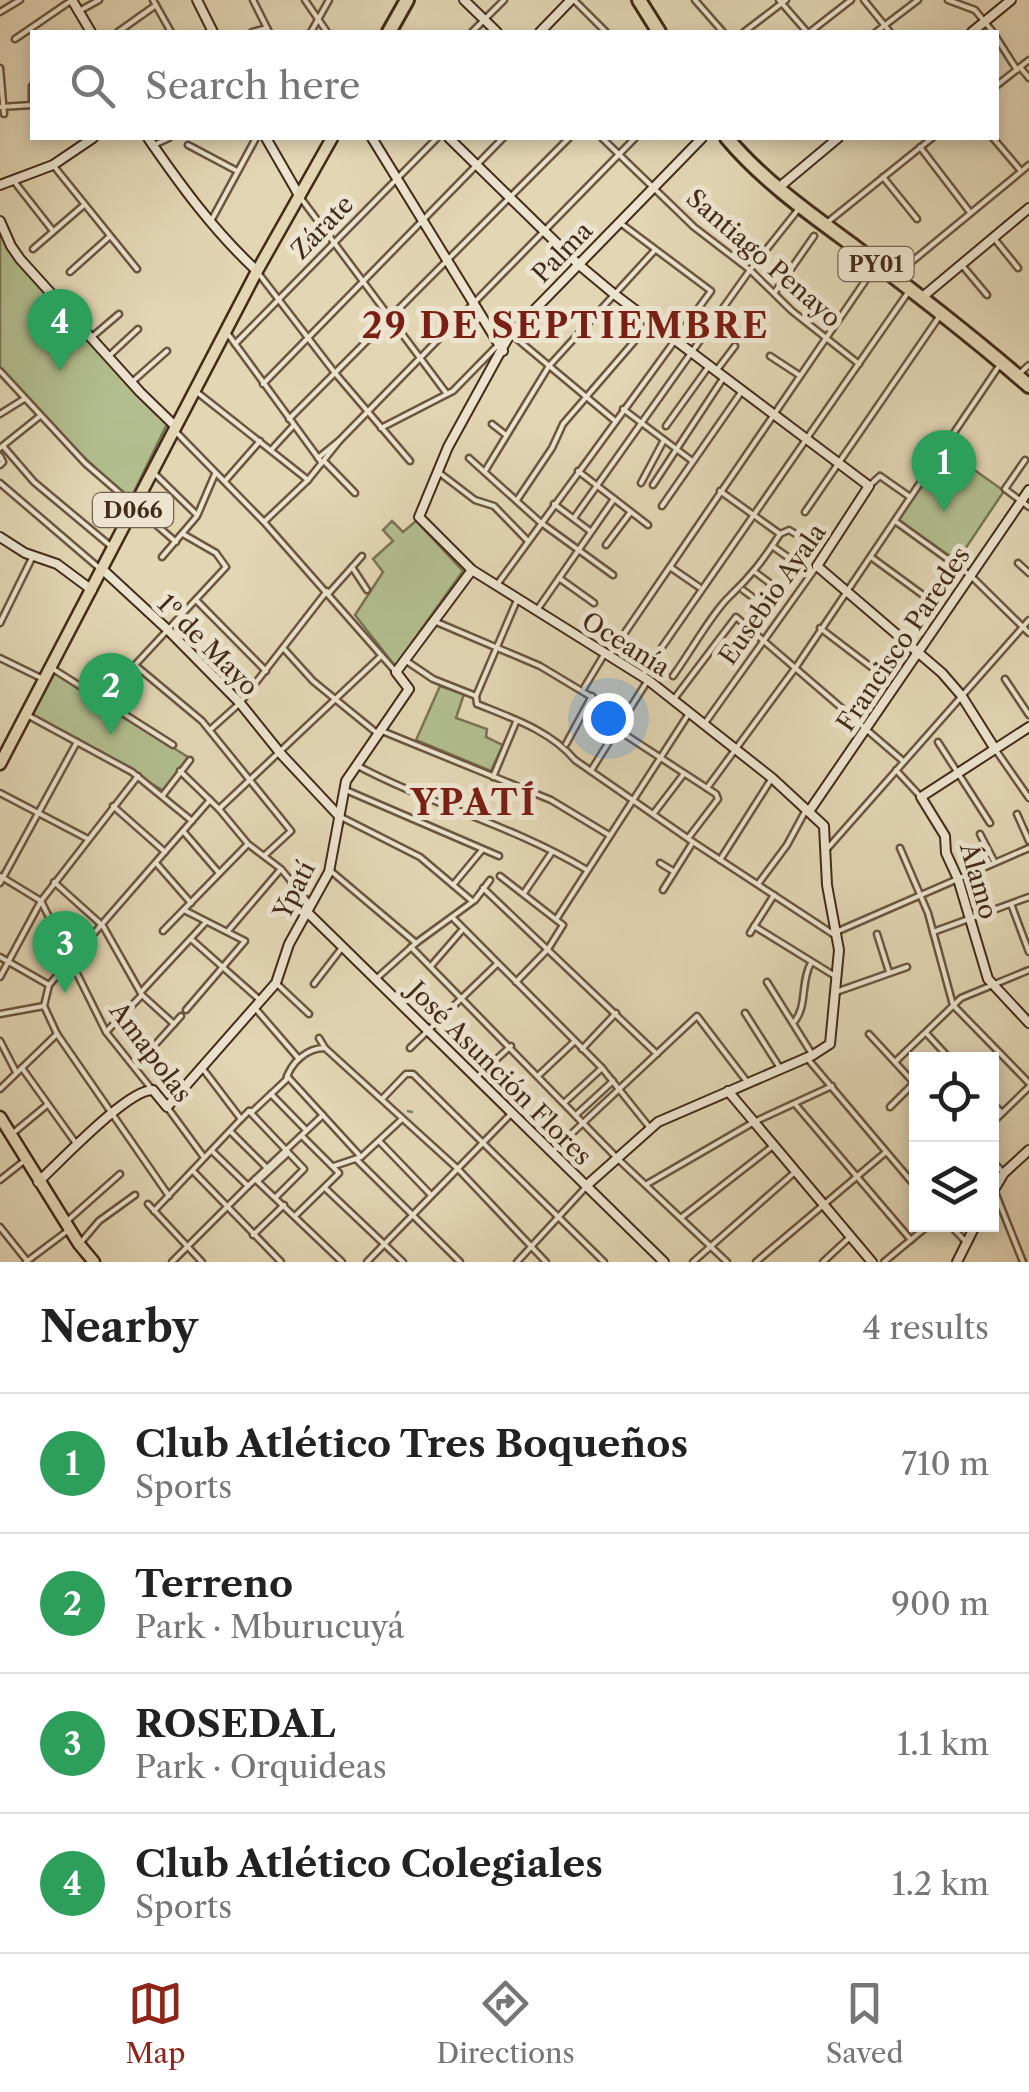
<!DOCTYPE html>
<meta charset="utf-8">
<style>
:root{--surface:#fff;--page:#f2f2f2;--text:#222;--muted:#767676;--line:#e0e0e0;--accent:#8f2418}
body{margin:0;font-family:"Libre Caslon Text",serif;background:var(--page);color:var(--text)}
.controls{position:absolute;right:30px;bottom:30px;display:grid;overflow:hidden;border-radius:0px;box-shadow:0 5px 15px #0003}
.controls button{width:90px;height:90px;display:grid;place-items:center;padding:0;border:0;border-bottom:2px solid var(--line);background:var(--surface);color:var(--text);font:50px sans-serif}
.you{position:absolute;left:608px;top:718px;width:35px;height:35px;margin:-25px;border:8px solid #fff;border-radius:50%;background:#1a73e8;box-shadow:0 0 0 15px #1a73e833}
.badge{display:grid;place-items:center;width:65px;height:65px;border-radius:50%;background:var(--accent);color:#fff;font-size:32px;font-weight:700}
.pin{position:absolute;translate:-50% -82px;filter:drop-shadow(0 2px 5px #0008)}
.pin::after{content:'';position:absolute;top:52px;width:35px;height:30px;background:inherit;clip-path:polygon(0 0,100% 0,50% 100%)}
.list{margin:0;padding:0;list-style:none}
h2{display:flex;justify-content:space-between;align-items:center;height:130px;margin:0;padding:0 40px;font-size:42px}
h2 small{font-size:32px;font-weight:400;color:var(--muted)}
.list li{display:grid;grid-template-columns:65px 1fr auto;gap:30px;align-items:center;box-sizing:border-box;height:140px;padding:0 40px;border-top:2px solid var(--line)}
.list b{display:block;font-size:38px;white-space:nowrap}
.list p{margin:0;font-size:32px;white-space:nowrap;color:var(--muted)}
.list em{font-size:32px;font-style:normal;color:var(--muted)}
.icon{flex:none;width:55px;height:55px;fill:none;stroke:currentColor;stroke-width:2;stroke-linecap:round;stroke-linejoin:round}
.map{position:relative;flex:none;width:1029px;height:1262px;overflow:hidden}
.search{position:absolute;background:var(--surface);box-shadow:0 5px 15px #0003;left:30px;right:30px;top:30px;height:110px;display:flex;align-items:center;gap:25px;box-sizing:border-box;padding:0 35px;border-radius:0px;color:var(--muted);font-size:38px}
.sheet{height:690px;background:var(--surface)}
nav{display:flex;justify-content:space-around;align-items:center;box-sizing:border-box;height:140px;border-top:2px solid var(--line);background:var(--surface);font-size:28px;color:var(--muted)}
nav a{display:grid;justify-items:center;gap:5px}
nav .on{color:var(--accent)}
.map>svg:first-child{display:block}
</style>
<div class="map">
<svg width="1029" height="1262" viewBox="0 0 1029 1262">
<rect width="100%" height="100%" fill="#e3d6b5"/>
<filter id="stains"><feTurbulence type="fractalNoise" baseFrequency=".002" numOctaves="4"/><feColorMatrix values="0 0 0 0 .2 0 0 0 0 .09 0 0 0 0 .02 0 0 0 .5 -.17"/></filter>
<radialGradient id="worn" r=".72"><stop offset=".6" stop-color="#630" stop-opacity="0"/><stop offset="1" stop-color="#630" stop-opacity=".3"/></radialGradient>
<g fill="#b2be8f" stroke="#7a7454" stroke-width="2.5">
<polygon points="0,233 23,266 168,422 130,500 62,437 0,369"/>
<polygon points="945,449 1004,491 957,561 898,520"/>
<polygon points="392,521 403,532 416,521 463,571 395,666 355,615 383,572 373,559 393,541 383,530"/>
<polygon points="51,671 188,757 164,791 28,713"/>
<polygon points="440,686 464,694 456,718 487,729 486,737 503,745 491,771 416,740"/>
</g>
<g fill="none" stroke-linecap="round" stroke-linejoin="round">
<polyline stroke="#748071" stroke-width="2.5" points="408,1111 412,1112"/>
<g stroke="#6b5640" stroke-width="9">
<g id="street">
<polyline points="153,0 171,32"/>
<polyline points="253,0 269,32"/>
<polyline points="305,0 327,32"/>
<polyline points="574,0 606,32"/>
<polyline points="695,0 723,32"/>
<polyline points="779,0 807,32"/>
<polyline points="864,0 890,32"/>
<polyline points="948,0 975,10 993,32"/>
<polyline points="81,10 99,0"/>
<polyline points="0,12 20,0"/>
<polyline points="118,32 156,5"/>
<polyline points="252,32 267,28"/>
<polyline points="311,32 329,0"/>
<polyline points="472,32 504,0"/>
<polyline points="744,32 786,0"/>
<polyline points="810,32 851,0"/>
<polyline points="876,32 918,0"/>
<polyline points="996,37 1017,70"/>
<polyline points="15,39 72,0"/>
<polyline points="1020,67 1029,78"/>
<polyline points="0,68 4,114"/>
<polyline points="32,86 32,101"/>
<polyline points="996,86 1029,60"/>
<polyline points="0,107 32,105"/>
<polyline points="602,138 694,227 750,270 792,311 859,364"/>
<polyline points="993,138 1021,171"/>
<polyline points="154,145 169,138"/>
<polyline points="188,145 237,171"/>
<polyline points="920,147 969,211"/>
<polyline points="53,165 137,269"/>
<polyline points="883,177 917,219"/>
<polyline points="13,180 53,231"/>
<polyline points="300,197 447,394"/>
<polyline points="211,221 256,138"/>
<polyline points="829,221 932,138"/>
<polyline points="993,237 1018,268"/>
<polyline points="33,249 84,205"/>
<polyline points="961,264 987,295"/>
<polyline points="70,272 109,237"/>
<polyline points="898,273 1029,165"/>
<polyline points="259,274 335,373 410,461"/>
<polyline points="775,292 814,236"/>
<polyline points="228,334 322,463"/>
<polyline points="511,334 614,420"/>
<polyline points="92,337 119,314"/>
<polyline points="235,344 437,138"/>
<polyline points="109,356 138,329"/>
<polyline points="770,356 799,375"/>
<polyline points="0,371 85,463 176,542"/>
<polyline points="716,371 735,346"/>
<polyline points="1020,373 1029,365"/>
<polyline points="131,383 167,351"/>
<polyline points="263,384 503,138"/>
<polyline points="198,393 308,480"/>
<polyline points="623,409 691,460"/>
<polyline points="0,414 24,399"/>
<polyline points="289,419 569,138"/>
<polyline points="492,424 506,435"/>
<polyline points="666,426 709,366"/>
<polyline points="381,428 453,391 497,346"/>
<polyline points="177,433 264,522 396,672"/>
<polyline points="3,446 34,482 113,548"/>
<polyline points="0,448 40,416"/>
<polyline points="271,450 294,425"/>
<polyline points="0,456 3,462 0,465"/>
<polyline points="318,458 340,440 635,138"/>
<polyline points="469,458 540,522 613,575"/>
<polyline points="1025,460 1005,489 1029,507"/>
<polyline points="324,461 355,493"/>
<polyline points="437,471 475,500 494,506 527,540"/>
<polyline points="485,471 549,366 655,250"/>
<polyline points="578,471 648,525"/>
<polyline points="153,472 196,514"/>
<polyline points="225,481 260,441"/>
<polyline points="0,483 98,567"/>
<polyline points="641,483 664,440"/>
<polyline points="653,485 724,377"/>
<polyline points="870,485 880,476 910,497"/>
<polyline points="720,491 780,534 789,530 804,539"/>
<polyline points="517,500 552,448 563,424 651,322"/>
<polyline points="554,504 590,531"/>
<polyline points="662,506 742,391"/>
<polyline points="805,512 939,317"/>
<polyline points="574,518 750,270 797,211"/>
<polyline points="265,521 308,480 340,440"/>
<polyline points="895,521 971,576 1029,633"/>
<polyline points="183,534 216,553 226,567 135,665 202,721 291,831 265,855"/>
<polyline points="606,545 630,513"/>
<polyline points="772,546 792,560"/>
<polyline points="162,557 197,516 215,474"/>
<polyline points="871,557 927,598"/>
<polyline points="1018,563 1029,573"/>
<polyline points="352,567 367,590"/>
<polyline points="670,567 699,587"/>
<polyline points="755,572 771,584"/>
<polyline points="559,578 594,603"/>
<polyline points="496,586 711,291 619,222"/>
<polyline points="743,590 759,602"/>
<polyline points="329,593 362,556"/>
<polyline points="196,600 266,671"/>
<path d="M517,600L476,696L477,704C512,718 551,731 575,760L693,842L836,936"/>
<polyline points="537,610 614,499"/>
<polyline points="434,621 540,666 620,714"/>
<polyline points="0,623 33,556"/>
<polyline points="820,628 879,673"/>
<polyline points="285,650 313,681 378,734"/>
<polyline points="609,656 874,268"/>
<polyline points="0,658 41,678"/>
<polyline points="405,660 433,679 476,696"/>
<polyline points="50,667 173,745"/>
<polyline points="642,676 907,294"/>
<path d="M673,676C688,656 713,611 730,596C751,576 764,559 780,534"/>
<polyline points="1005,679 1029,715"/>
<polyline points="584,688 605,653"/>
<polyline points="674,699 736,617 903,761"/>
<polyline points="29,716 132,772 192,821"/>
<polyline points="705,723 817,566"/>
<polyline points="211,729 240,703 327,591"/>
<polyline points="618,730 716,794 718,799 689,837"/>
<polyline points="382,731 551,800 609,835"/>
<polyline points="938,742 990,823"/>
<polyline points="566,744 592,696"/>
<polyline points="995,749 1029,798"/>
<path d="M356,765C431,805 514,826 587,870"/>
<polyline points="592,769 648,680"/>
<polyline points="896,770 921,797"/>
<polyline points="180,771 219,809 248,844 281,869 309,903"/>
<polyline points="493,777 516,722"/>
<polyline points="707,788 796,667 999,366"/>
<polyline points="348,791 499,856"/>
<polyline points="0,793 88,839"/>
<polyline points="163,795 190,760"/>
<polyline points="113,806 165,852"/>
<polyline points="219,809 381,656"/>
<polyline points="654,813 683,775"/>
<polyline points="1017,814 1029,841"/>
<polyline points="339,816 420,857 472,901"/>
<polyline points="183,831 219,873"/>
<polyline points="980,834 994,861"/>
<polyline points="900,848 928,913 953,1005 1029,1083"/>
<polyline points="827,849 1029,620"/>
<polyline points="720,860 772,778"/>
<polyline points="156,863 191,903"/>
<polyline points="660,863 673,871"/>
<polyline points="332,872 416,943"/>
<polyline points="0,876 41,901 106,1032 150,1087"/>
<polyline points="500,876 563,925 548,949 516,982"/>
<polyline points="54,882 103,926 142,995 174,1024"/>
<polyline points="0,883 77,742"/>
<polyline points="758,884 787,845 807,808"/>
<polyline points="453,885 482,850"/>
<polyline points="483,888 657,1054"/>
<polyline points="663,890 693,842"/>
<polyline points="524,893 552,852"/>
<polyline points="1011,904 1029,952"/>
<polyline points="184,910 245,941 186,1010"/>
<polyline points="452,917 602,1068 650,1128"/>
<polyline points="557,918 688,715"/>
<polyline points="754,926 835,976"/>
<polyline points="163,931 247,845"/>
<polyline points="228,931 280,870"/>
<polyline points="836,932 1029,848"/>
<polyline points="933,932 1029,897"/>
<polyline points="750,933 774,895"/>
<polyline points="877,934 889,972"/>
<polyline points="191,939 261,1001"/>
<polyline points="411,947 618,1159 727,1262"/>
<polyline points="0,957 49,985"/>
<polyline points="431,966 463,929"/>
<polyline points="0,977 41,901 138,776"/>
<polyline points="377,978 416,943 475,900 490,880"/>
<polyline points="767,982 812,1054"/>
<polyline points="276,983 309,1014"/>
<polyline points="314,984 341,949"/>
<polyline points="49,985 44,1006 57,1034 169,1196"/>
<polyline points="49,985 210,800"/>
<polyline points="141,992 206,922"/>
<polyline points="836,992 907,967"/>
<polyline points="255,1008 299,1059"/>
<polyline points="745,1013 780,1068"/>
<polyline points="0,1014 44,1006"/>
<path d="M793,1023C808,1008 800,982 811,963"/>
<polyline points="106,1032 141,996"/>
<polyline points="869,1034 916,1085"/>
<polyline points="927,1034 951,1060"/>
<polyline points="319,1038 325,1048 458,1169 546,1262"/>
<polyline points="0,1041 16,1072"/>
<polyline points="410,1048 497,964"/>
<polyline points="582,1049 616,1013"/>
<polyline points="807,1058 916,1187"/>
<polyline points="895,1062 961,998 1029,970"/>
<polyline points="135,1067 181,1016"/>
<polyline points="22,1068 75,1142"/>
<polyline points="203,1069 241,1119"/>
<polyline points="479,1075 511,1046"/>
<polyline points="539,1075 575,1041"/>
<polyline points="287,1076 361,1157"/>
<polyline points="0,1089 57,1034"/>
<polyline points="271,1094 306,1130"/>
<polyline points="382,1099 406,1074 413,1074 604,1262"/>
<polyline points="565,1102 602,1068"/>
<polyline points="992,1103 1002,1113"/>
<polyline points="795,1104 911,1240"/>
<polyline points="167,1107 203,1156"/>
<polyline points="890,1107 914,1083"/>
<polyline points="249,1111 304,1169 276,1197"/>
<polyline points="576,1115 613,1081"/>
<polyline points="992,1123 1029,1087"/>
<polyline points="231,1132 266,1167"/>
<polyline points="12,1134 47,1105"/>
<polyline points="380,1142 431,1195"/>
<polyline points="212,1151 248,1186 323,1115"/>
<polyline points="551,1153 697,1016 748,1083"/>
<polyline points="356,1159 460,1262"/>
<polyline points="992,1161 1004,1173"/>
<polyline points="334,1166 361,1157 402,1119"/>
<polyline points="193,1171 281,1262"/>
<polyline points="255,1179 342,1262"/>
<polyline points="0,1180 24,1161"/>
<polyline points="258,1181 287,1154"/>
<polyline points="647,1184 754,1122 832,1086"/>
<polyline points="325,1188 403,1262"/>
<polyline points="995,1192 1023,1262"/>
<polyline points="148,1204 202,1262"/>
<path d="M154,1211L241,1119L249,1111H253L286,1080C291,1062 307,1048 325,1048"/>
<polyline points="295,1216 339,1173 302,1136"/>
<polyline points="682,1217 773,1146"/>
<polyline points="66,1222 120,1174"/>
<polyline points="949,1224 967,1243"/>
<polyline points="0,1227 28,1262"/>
<polyline points="253,1235 284,1205"/>
<polyline points="82,1241 99,1221 135,1195"/>
<polyline points="26,1262 66,1232"/>
<polyline points="172,1262 248,1186"/>
<polyline points="367,1262 510,1115"/>
<polyline points="517,1262 585,1188"/>
<polyline points="693,1262 795,1172"/>
<polyline points="756,1262 886,1152"/>
<polyline points="823,1262 850,1237"/>
<polyline points="884,1262 930,1224"/>
</g>
</g>
<g stroke="#432b19" stroke-width="12">
<g id="secondary">
<polyline points="72,0 91,32"/>
<polyline points="197,0 213,32"/>
<polyline points="464,0 497,32"/>
<polyline points="540,32 571,0"/>
<polyline points="972,32 1011,0"/>
<path d="M148,138C181,186 214,231 257,271"/>
<polyline points="266,138 300,197"/>
<polyline points="372,138 503,351"/>
<polyline points="449,138 578,264 614,294 869,486 817,566 942,673 961,695 995,749"/>
<polyline points="783,184 838,138"/>
<polyline points="0,185 53,165 93,138"/>
<polyline points="0,221 11,246 20,259 140,392 176,427"/>
<polyline points="926,294 1029,208"/>
<polyline points="0,537 25,553 57,564 92,590"/>
<polyline points="102,569 168,630 240,703 281,754 339,816"/>
<polyline points="1029,727 921,797 945,836 946,853 958,879 988,979 1029,1023"/>
<polyline points="810,810 1029,490"/>
<polyline points="306,911 664,1262"/>
<polyline points="728,1091 872,1262"/>
<path d="M38,1182C60,1162 128,1089 153,1090L167,1107L276,983L289,944L329,872L346,781L409,689L396,672L472,570"/>
<polyline points="586,1186 658,1122 813,1055 830,1044 839,950 827,885 824,826 772,778 648,680 472,570 419,517 448,447 509,336 702,138"/>
<polyline points="992,1193 1004,1173 1029,1150"/>
<polyline points="957,1262 976,1224"/>
</g>
</g>
<g stroke="#432b19" stroke-width="15">
<g id="primary">
<polyline points="0,764 257,271 332,138"/>
<polyline points="0,1117 79,1244 94,1262"/>
</g>
</g>
<g stroke="#432b19" stroke-width="18">
<g id="highway">
<polyline points="639,0 659,32"/>
<polyline points="389,32 407,0"/>
<path d="M727,138C763,181 810,214 855,247C914,292 973,337 1029,386"/>
</g>
</g>
<use href="#street" stroke="#ede4cf" stroke-width="4"/>
<use href="#secondary" stroke="#ede4cf" stroke-width="8"/>
<use href="#primary" stroke="#e3d6b5" stroke-width="10"/>
<use href="#highway" stroke="#e3d6b5" stroke-width="12"/>
</g>
<g text-anchor="middle" stroke-width="10" stroke-linejoin="round" paint-order="stroke">
<g fill="#ede4cf" stroke="#766250" stroke-width="2.5">
<rect x="838.5" y="247" width="75" height="34" rx="8"/>
<rect x="93" y="493" width="80" height="34" rx="8"/>
</g>
<g font-size="22" font-weight="bold" fill="#432b19">
<text x="876" y="272">PY01</text>
<text x="133" y="518">D066</text>
</g>
<g font-size="25" fill="#432b19" stroke="#ede4cf">
<text transform="translate(322 227) rotate(-46)" y="9">Zárate</text>
<text transform="translate(562 252) rotate(-46)" y="9">Palma</text>
<text transform="translate(764 258) rotate(41)" y="9">Santiago Penayo</text>
<text transform="translate(772 594) rotate(-55)" y="9">Eusebio Ayala</text>
<text transform="translate(903 639) rotate(-56)" y="9">Francisco Paredes</text>
<text transform="translate(626 644) rotate(32)" y="9">Oceanía</text>
<text transform="translate(208 645) rotate(45)" y="9">1º de Mayo</text>
<text transform="translate(979 881) rotate(74)" y="9">Álamo</text>
<text transform="translate(294 890) rotate(-63)" y="9">Ypatí</text>
<text transform="translate(151 1052) rotate(53)" y="9">Amapolas</text>
<text transform="translate(500 1073) rotate(45)" y="9">José Asunción Flores</text>
</g>
<g font-size="35" font-weight="bold" letter-spacing="2.5" fill="#7a1f14" stroke="#ede4cf">
<text x="566" y="338">29 DE SEPTIEMBRE</text>
<text x="474" y="815">YPATÍ</text>
</g>
</g>
<rect width="100%" height="100%" filter="url(#stains)"/>
<rect width="100%" height="100%" fill="url(#worn)"/>
</svg>
<div class="controls">
<button><svg class="icon" aria-label="locate" viewBox="0 0 24 24"><circle cx="12" cy="12" r="6"/><path d="M12 2v4M12 18v4M2 12h4M18 12h4"/></svg></button>
<button><svg class="icon" aria-label="layers" viewBox="0 0 24 24"><path d="M12 4l9 5-9 5-9-5zM3 14l9 5 9-5"/></svg></button>
</div>
<div class="you"></div>
<div class="pin badge" style="left:944px;top:512px;background:#2e9e5b">1</div>
<div class="pin badge" style="left:111px;top:735px;background:#2e9e5b">2</div>
<div class="pin badge" style="left:65px;top:993px;background:#2e9e5b">3</div>
<div class="pin badge" style="left:60px;top:371px;background:#2e9e5b">4</div>
<div class="search"><svg class="icon" aria-label="search" viewBox="0 0 24 24"><circle cx="10" cy="10" r="6"/><path d="M15 15l6 6"/></svg>Search here</div>
</div>
<section class="sheet">
<h2>Nearby<small>4 results</small></h2>
<ul class="list">
<li><span class="badge" style="background:#2e9e5b">1</span><div><b>Club Atlético Tres Boqueños</b><p>Sports</p></div><em>710 m</em></li>
<li><span class="badge" style="background:#2e9e5b">2</span><div><b>Terreno</b><p>Park · Mburucuyá</p></div><em>900 m</em></li>
<li><span class="badge" style="background:#2e9e5b">3</span><div><b>ROSEDAL</b><p>Park · Orquideas</p></div><em>1.1 km</em></li>
<li><span class="badge" style="background:#2e9e5b">4</span><div><b>Club Atlético Colegiales</b><p>Sports</p></div><em>1.2 km</em></li>
</ul>
</section>
<nav>
<a class="on"><svg class="icon" aria-label="map" viewBox="0 0 24 24"><path d="M3 6l6-2 6 2 6-2v14l-6 2-6-2-6 2zM9 4v14M15 6v14"/></svg>Map</a>
<a><svg class="icon" aria-label="directions" viewBox="0 0 24 24"><path d="M12 3l9 9-9 9-9-9zM9 14v-3h6M13 9l2 2-2 2"/></svg>Directions</a>
<a><svg class="icon" aria-label="saved" viewBox="0 0 24 24"><path d="M7 4h10v16l-5-4-5 4z"/></svg>Saved</a>
</nav>
